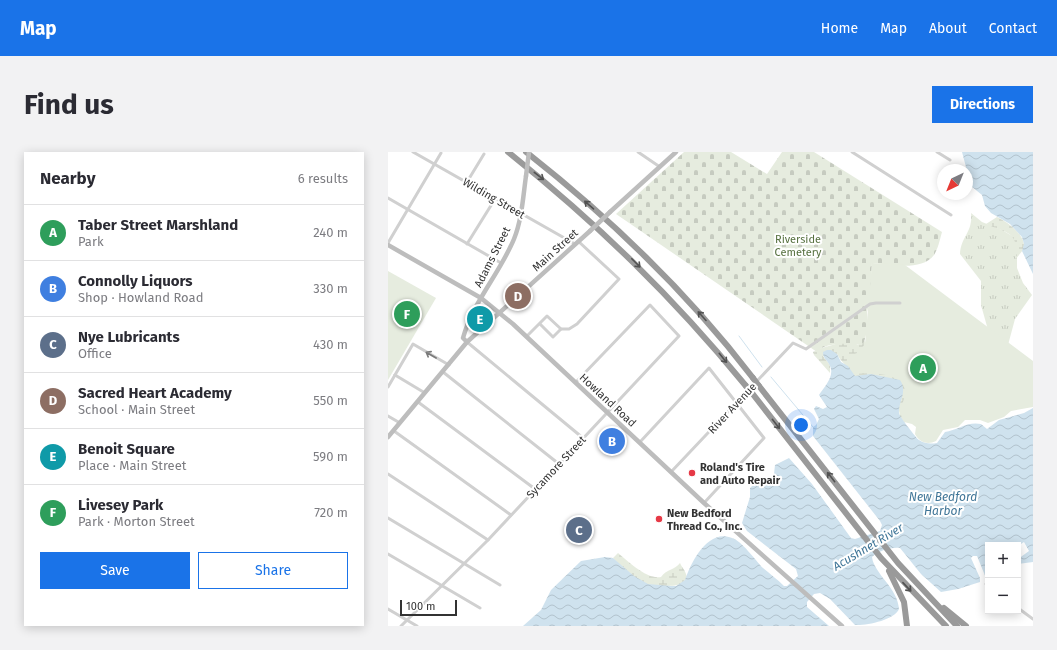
<!DOCTYPE html>
<meta charset="utf-8">
<style>
:root{--surface:#fff;--page:#f2f2f3;--text:#2b2b33;--muted:#7c7c81;--line:#e1e1e2;--accent:#1a73e8}
body{margin:0;font-family:"Fira Sans",sans-serif;background:var(--page);color:var(--text)}
.controls{position:absolute;right:12px;bottom:12px;display:grid;overflow:hidden;border-radius:0px;box-shadow:0 2px 10px #0003}
.controls button{width:36px;height:36px;display:grid;place-items:center;padding:0;border:0;border-bottom:1px solid var(--line);background:var(--surface);color:var(--text);font:20px sans-serif}
.compass{position:absolute;left:549px;top:12px;width:36px;height:36px;border-radius:50%;background:var(--surface);box-shadow:0 2px 10px #0003;rotate:223deg}
.scale{position:absolute;left:12px;bottom:10px;width:57px;box-sizing:border-box;padding-left:4px;border:2px solid #333;border-top:0;font-size:11px;line-height:14px;white-space:nowrap;color:#333;-webkit-text-stroke:3px #fff;paint-order:stroke}
.you{position:absolute;left:413px;top:273px;width:14px;height:14px;margin:-10px;border:3px solid #fff;border-radius:50%;background:#1a73e8;box-shadow:0 0 0 6px #1a73e833}
.badge{display:grid;place-items:center;width:26px;height:26px;border-radius:50%;background:var(--accent);color:#fff;font-size:13px;font-weight:700}
.pin{position:absolute;translate:-50% -50%;border:2px solid #fff;box-shadow:0 1px 4px #0006}
.list{margin:0;padding:0;list-style:none}
h2{display:flex;justify-content:space-between;align-items:center;height:52px;margin:0;padding:0 16px;font-size:17px}
h2 small{font-size:13px;font-weight:400;color:var(--muted)}
.list li{display:grid;grid-template-columns:26px 1fr auto;gap:12px;align-items:center;box-sizing:border-box;height:56px;padding:0 16px;border-top:1px solid var(--line)}
.list b{display:block;font-size:15px;white-space:nowrap}
.list p{margin:0;font-size:13px;white-space:nowrap;color:var(--muted)}
.list em{font-size:13px;font-style:normal;color:var(--muted)}
.actions{display:flex;gap:8px;padding:12px 16px}
.actions a{flex:1;padding:9px 0;border:1px solid var(--accent);border-radius:0px;text-align:center;font-size:14px;color:var(--accent)}
.actions .main{background:var(--accent);color:#fff}
.map{position:relative;flex:none;width:645px;height:474px;overflow:hidden;border-radius:0px}
header{display:flex;align-items:center;gap:24px;box-sizing:border-box;height:56px;padding:0 20px;background:var(--accent);color:#fff}
header strong{font-size:19px}
nav{display:flex;gap:22px;margin-inline-start:auto;font-size:14px}
.intro{display:flex;align-items:center;justify-content:space-between;box-sizing:border-box;height:96px;padding:0 24px}
h1{margin:0;font-size:28px}
.button{padding:10px 18px;border-radius:0px;background:var(--accent);color:#fff;font-size:14px;font-weight:700}
main{display:flex;gap:24px;padding:0 24px}
aside{flex:1;background:var(--surface);border-radius:0px;box-shadow:0 2px 10px #0003}
.map>svg:first-child{display:block}
</style>
<header>
<strong>Map</strong>
<nav><a>Home</a><a>Map</a><a>About</a><a>Contact</a></nav>
</header>
<div class="intro"><h1>Find us</h1><a class="button">Directions</a></div>
<main>
<aside>
<h2>Nearby<small>6 results</small></h2>
<ul class="list">
<li><span class="badge" style="background:#2e9e5b">A</span><div><b>Taber Street Marshland</b><p>Park</p></div><em>240 m</em></li>
<li><span class="badge" style="background:#3f7fe0">B</span><div><b>Connolly Liquors</b><p>Shop · Howland Road</p></div><em>330 m</em></li>
<li><span class="badge" style="background:#5c6f8a">C</span><div><b>Nye Lubricants</b><p>Office</p></div><em>430 m</em></li>
<li><span class="badge" style="background:#8d6e63">D</span><div><b>Sacred Heart Academy</b><p>School · Main Street</p></div><em>550 m</em></li>
<li><span class="badge" style="background:#0f9aa8">E</span><div><b>Benoit Square</b><p>Place · Main Street</p></div><em>590 m</em></li>
<li><span class="badge" style="background:#2e9e5b">F</span><div><b>Livesey Park</b><p>Park · Morton Street</p></div><em>720 m</em></li>
</ul>
<div class="actions"><a class="main">Save</a><a>Share</a></div>
</aside>
<div class="map">
<svg width="645" height="474" viewBox="0 0 645 474">
<defs>
<pattern id="grass-tufts" width="24" height="20" patternUnits="userSpaceOnUse"><rect width="24" height="20" fill="#e6ecdf"/><path d="M3 7l-1-3M5 7V3M7 7l1-3M15 17l-1-3M17 17v-4M19 17l1-3" fill="none" stroke="#c6cbc0"/></pattern>
<pattern id="wetland-marsh" width="20" height="14" patternUnits="userSpaceOnUse"><rect width="20" height="14" fill="#e6ecdf"/><path d="M1 5h8M5 5V1M11 12h8M15 12V8" fill="none" stroke="#c6cbc0"/></pattern>
<pattern id="cemetery-stones" width="16" height="16" patternUnits="userSpaceOnUse"><rect width="16" height="16" fill="#e6ecdf"/><path d="M2 7V4a2 2 0 0 1 4 0v3zM10 15v-3a2 2 0 0 1 4 0v3z" fill="#c6cbc0"/></pattern>
<pattern id="water-waves" width="16" height="10" patternUnits="userSpaceOnUse"><rect width="16" height="10" fill="#cfe2ee"/><path d="M0 5q4-4 8 0t8 0" fill="none" stroke="#b2c2cd"/></pattern>
</defs>
<rect width="100%" height="100%" fill="#fff"/>
<path fill="url(#grass-tufts)" d="M583,61L594,70L614,78L626,85L629,93V116L635,131L644,143L627,167L620,193L602,185L593,153V129L572,102C573,84 585,81 583,61Z"/>
<g fill="url(#wetland-marsh)">
<path d="M609,65C618,69 636,82 636,93C636,99 631,102 628,107C631,79 618,81 598,72Z"/>
<path d="M462,188L470,193L477,189L479,193L521,206L517,271L512,265L511,258L463,221C459,213 453,210 449,202L435,204L442,213V221L426,203L425,200L430,197Z"/>
<path d="M230,401C240,409 259,428 273,425C278,417 287,418 292,411C293,414 297,418 298,422C305,438 266,434 259,432C251,429 231,413 225,406Z"/>
</g>
<path fill="url(#cemetery-stones)" d="M296,0H343L379,22L394,0H426L554,80C552,87 550,97 546,103C533,120 502,112 484,111L482,149L479,160L480,176L476,190L472,193C462,191 436,190 429,200L228,62Z"/>
<g fill="#e6ecdf">
<path d="M484,111L517,113L645,209V255L623,259L616,265L600,271L592,268H577L570,275L555,278L548,289C540,293 532,291 527,282L528,275L524,272L516,270L511,258C513,252 519,246 517,238C514,220 480,220 467,222L458,211L460,205L469,201L477,192Z"/>
<polygon points="0,119 48,146 0,228"/>
</g>
<g fill="url(#water-waves)">
<polygon points="574,0 645,0 645,122 634,99 636,92 634,85 622,72 603,61 597,54 594,43 583,34"/>
<path d="M439,198H443L449,202L453,210L460,214L467,224L483,222L512,228C520,240 510,250 511,261C511,264 529,287 531,288C537,292 543,292 549,291L557,280C569,278 580,269 593,272L599,277L611,268L636,261L645,256V410L630,412V393H600V426H598L589,404H585L583,406L592,426V430L570,437L553,440L533,422L512,396C503,395 490,399 484,405C486,422 510,436 511,457C507,468 477,474 467,473L442,447L432,441L426,442L419,450V455L441,474H135L153,458L163,438L193,409L217,405L225,406L246,424L260,432L283,434H288L297,428C303,410 320,376 344,386C354,389 367,408 375,416C382,422 389,427 396,434H399L410,424L408,417L359,379L354,371L362,345V336L367,331L382,327L386,322L387,313L401,306L424,332L463,386L467,387L492,379L494,373L492,369L425,284V275L428,273L431,267L426,257L428,254L435,257L439,255L431,243C437,234 448,223 441,212C438,207 435,206 435,200Z"/>
</g>
<polygon fill="#fff" points="636,390 641,399 630,407 632,399 630,394"/>
<g fill="none" stroke-linecap="round" stroke-linejoin="round">
<g stroke="#cfe2ee" stroke-width="1">
<polyline points="351,184 374,215"/>
<polyline points="383,225 425,275"/>
</g>
<g stroke="#d0d0d0" stroke-width="3">
<polyline points="25,0 187,92"/>
<polyline points="250,0 272,15"/>
<polyline points="464,0 563,63"/>
<polyline points="549,0 562,8"/>
<polyline points="79,30 96,2"/>
<polyline points="0,46 113,111"/>
<polyline points="0,91 53,1"/>
<polyline points="79,92 107,47"/>
<polyline points="152,172 165,185 173,177"/>
<polyline points="139,184 159,164 173,177 181,177 189,172 231,127 190,89"/>
<polyline points="79,190 195,286"/>
<polyline points="55,220 171,312"/>
<polyline points="7,223 37,241"/>
<polyline points="0,235 25,192 61,213"/>
<polyline points="30,250 147,337"/>
<polyline points="0,264 12,271"/>
<polyline points="6,279 123,363"/>
<polyline points="252,290 321,216 376,286 316,351"/>
<polyline points="283,320 405,191 418,197 482,152 488,151 512,151"/>
<polyline points="0,322 100,388"/>
<polyline points="0,366 112,433"/>
<polyline points="0,402 92,456"/>
<polyline points="598,432 600,435"/>
<polyline points="630,456 645,467"/>
<polyline points="0,457 29,474"/>
<polyline points="13,474 100,388 291,184 262,153 188,230"/>
</g>
<g stroke="#bdbdbd" stroke-width="4.5">
<polyline points="222,60 288,0"/>
<polyline points="0,93 93,146 125,172 316,351 454,474"/>
<path d="M79,190L75,186C85,150 112,121 126,87C134,67 135,45 138,24"/>
<polyline points="0,285 79,190 202,79"/>
</g>
<g stroke="#9a9a9a" stroke-width="6">
<path d="M120,0C211,73 284,144 358,234"/>
<path d="M138,0C222,66 300,141 365,226"/>
<polyline points="371,234 510,411 569,474"/>
<polyline points="364,241 493,406 558,474"/>
<polyline points="501,419 516,450 519,474"/>
<polyline points="556,456 578,474"/>
</g>
<g stroke="#bdbdbd" stroke-width="4.5">
<polyline points="138,24 141,0"/>
<polyline points="202,79 222,60"/>
</g>
<g stroke="#9a9a9a" stroke-width="6">
<polyline points="365,226 371,234"/>
<polyline points="358,234 364,241"/>
</g>
</g>
<defs><path id="oneway-shaft" d="M-6 0H5M1.5-3L5.5 0L1.5 3" fill="none" stroke-width="1.6" stroke-linecap="round" stroke-linejoin="round"/></defs>
<g stroke="#525252">
<use href="#oneway-shaft" transform="translate(151 24) rotate(38)"/>
<use href="#oneway-shaft" transform="translate(201 53) rotate(-139)"/>
<use href="#oneway-shaft" transform="translate(248 111) rotate(45)"/>
<use href="#oneway-shaft" transform="translate(314 164) rotate(-132)"/>
<use href="#oneway-shaft" transform="translate(335 206) rotate(51)"/>
<use href="#oneway-shaft" transform="translate(388 272) rotate(52)"/>
<use href="#oneway-shaft" transform="translate(443 325) rotate(-128)"/>
<use href="#oneway-shaft" transform="translate(519 435) rotate(47)"/>
</g>
<use stroke="#7a7a7a" href="#oneway-shaft" transform="translate(43 203) rotate(-150)"/>
<g fill="#e63946" stroke="#fff" stroke-width="1.5">
<circle cx="304" cy="321" r="4"/>
<circle cx="271" cy="367" r="4"/>
</g>
<g text-anchor="middle" stroke-width="4" stroke-linejoin="round" paint-order="stroke">
<g font-size="11" fill="#333" stroke="#fff">
<text transform="translate(106 46) rotate(30)" y="4">Wilding Street</text>
<text transform="translate(167 98) rotate(-42)" y="4">Main Street</text>
<text transform="translate(104 105) rotate(-63)" y="4">Adams Street</text>
<text transform="translate(220 248) rotate(43)" y="4">Howland Road</text>
<text transform="translate(344 256) rotate(-47)" y="4">River Avenue</text>
<text transform="translate(168 315) rotate(-47)" y="4">Sycamore Street</text>
</g>
<g font-size="11" fill="#56703f" stroke="#fff">
<text x="410" y="91">Riverside<tspan x="410" dy="13">Cemetery</tspan></text>
</g>
<g font-size="11" font-weight="bold" fill="#333" stroke="#fff" text-anchor="start">
<text x="312" y="319">Roland's Tire<tspan x="312" dy="13">and Auto Repair</tspan></text>
<text x="279" y="365">New Bedford<tspan x="279" dy="13">Thread Co., Inc.</tspan></text>
</g>
<g font-size="12" font-style="italic" fill="#3f7597" stroke="#fff">
<text x="555" y="349">New Bedford<tspan x="555" dy="14">Harbor</tspan></text>
<text transform="translate(480 395) rotate(-31)" y="4">Acushnet River</text>
</g>
</g>
</svg>
<div class="controls">
<button>+</button>
<button>−</button>
</div>
<svg class="compass" viewBox="-18 -18 36 36"><path d="M0-13l5 13h-10z" fill="#e53935"/><path d="M0 13l5-13h-10z" fill="#7c7c81"/></svg>
<div class="scale">100 m</div>
<div class="you"></div>
<div class="pin badge" style="left:535px;top:216px;background:#2e9e5b">A</div>
<div class="pin badge" style="left:224px;top:289px;background:#3f7fe0">B</div>
<div class="pin badge" style="left:191px;top:378px;background:#5c6f8a">C</div>
<div class="pin badge" style="left:130px;top:144px;background:#8d6e63">D</div>
<div class="pin badge" style="left:92px;top:167px;background:#0f9aa8">E</div>
<div class="pin badge" style="left:19px;top:162px;background:#2e9e5b">F</div>
</div>
</main>
